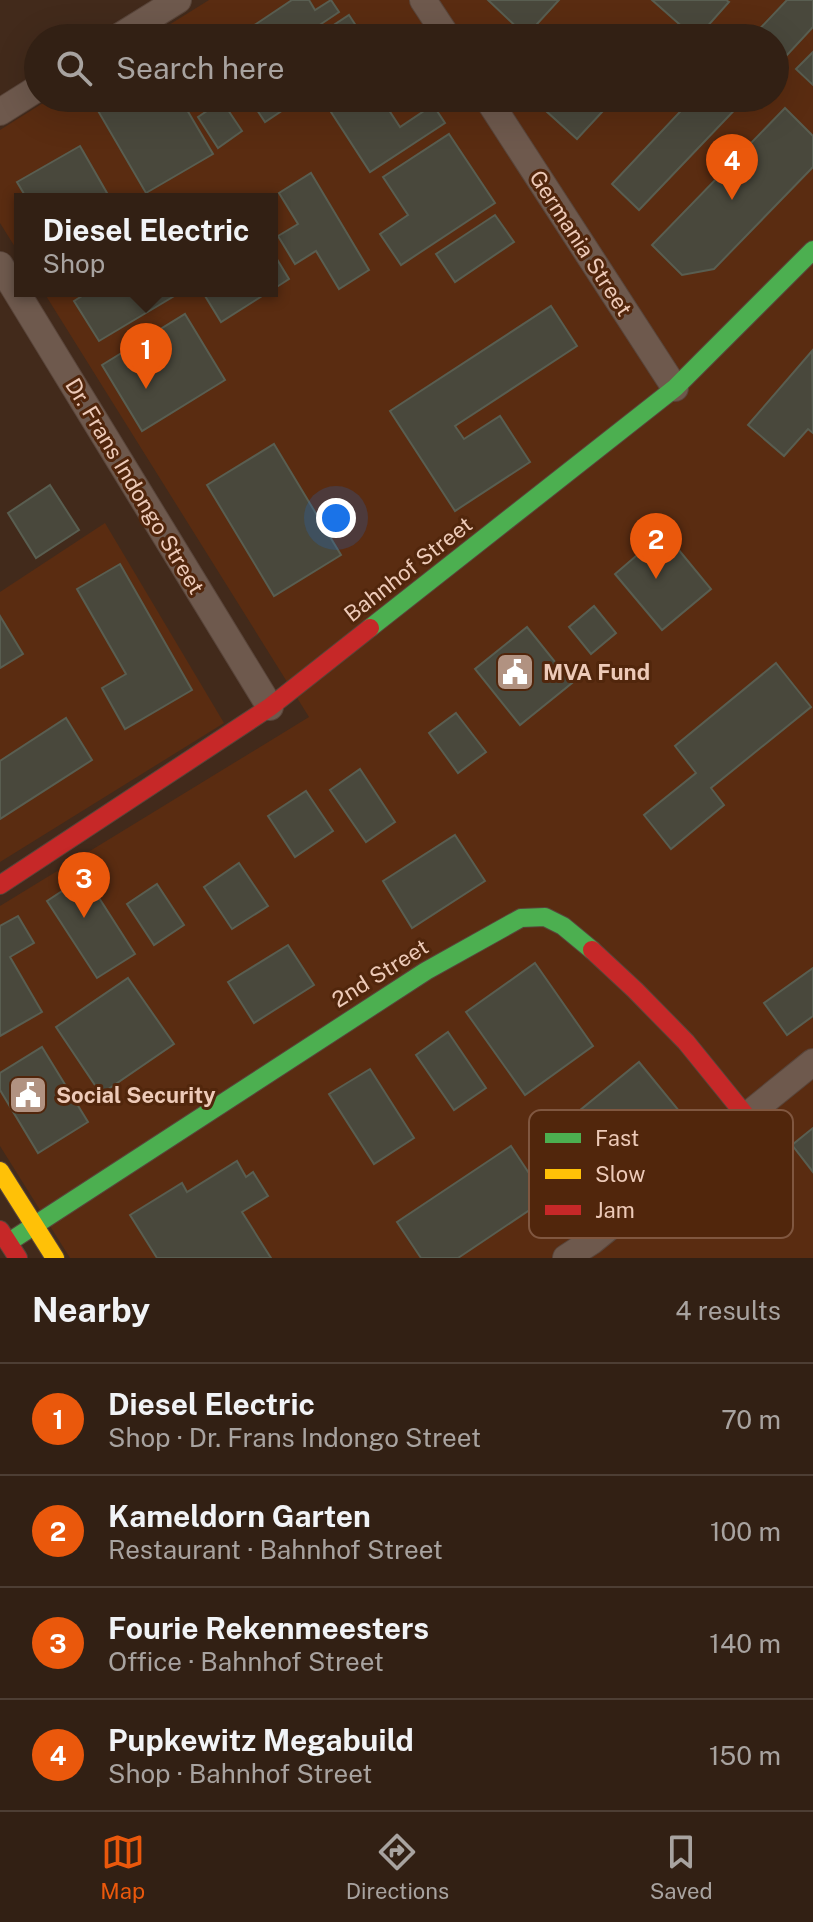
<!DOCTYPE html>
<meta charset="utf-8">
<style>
:root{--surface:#322014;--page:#3a281d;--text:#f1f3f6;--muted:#a8a3a0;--line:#4d3e34;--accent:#ea580c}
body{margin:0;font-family:"Public Sans",sans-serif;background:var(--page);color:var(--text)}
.you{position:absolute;left:336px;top:518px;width:28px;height:28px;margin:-20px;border:6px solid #fff;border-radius:50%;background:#1a73e8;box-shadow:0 0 0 12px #1a73e833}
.badge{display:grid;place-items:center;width:52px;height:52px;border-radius:50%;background:var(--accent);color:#fff;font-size:26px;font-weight:700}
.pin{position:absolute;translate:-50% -66px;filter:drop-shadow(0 2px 4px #0008)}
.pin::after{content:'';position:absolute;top:42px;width:28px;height:24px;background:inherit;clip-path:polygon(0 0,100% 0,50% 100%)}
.popup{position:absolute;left:14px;top:193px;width:264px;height:104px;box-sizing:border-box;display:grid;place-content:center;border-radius:0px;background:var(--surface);filter:drop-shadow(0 2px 6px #0005);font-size:26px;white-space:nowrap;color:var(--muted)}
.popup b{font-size:30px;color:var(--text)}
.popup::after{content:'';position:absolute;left:50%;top:100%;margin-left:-16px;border:16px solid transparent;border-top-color:var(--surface)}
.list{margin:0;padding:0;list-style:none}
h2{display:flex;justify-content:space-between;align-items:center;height:104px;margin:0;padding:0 32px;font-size:34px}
h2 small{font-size:26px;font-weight:400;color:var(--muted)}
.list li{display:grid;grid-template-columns:52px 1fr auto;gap:24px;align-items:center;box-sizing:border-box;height:112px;padding:0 32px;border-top:2px solid var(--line)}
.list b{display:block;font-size:30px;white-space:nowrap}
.list p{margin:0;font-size:26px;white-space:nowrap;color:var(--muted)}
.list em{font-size:26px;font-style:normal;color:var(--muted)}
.icon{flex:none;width:44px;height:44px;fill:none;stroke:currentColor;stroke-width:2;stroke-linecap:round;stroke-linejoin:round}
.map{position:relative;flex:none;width:813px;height:1258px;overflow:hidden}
.search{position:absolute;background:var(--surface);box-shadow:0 8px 32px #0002;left:24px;right:24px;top:24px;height:88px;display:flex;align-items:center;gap:20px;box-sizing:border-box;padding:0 28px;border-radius:44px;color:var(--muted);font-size:30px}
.sheet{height:552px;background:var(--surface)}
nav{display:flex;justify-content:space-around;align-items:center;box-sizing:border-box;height:112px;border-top:2px solid var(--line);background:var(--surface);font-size:22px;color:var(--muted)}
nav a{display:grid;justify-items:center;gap:4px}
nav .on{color:var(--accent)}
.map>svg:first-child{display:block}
</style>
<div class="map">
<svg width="813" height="1258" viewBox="0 0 813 1258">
<rect width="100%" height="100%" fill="#422a1b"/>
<g fill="#5a2c11">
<polygon points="209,0 813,0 813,1258 70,1258 0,1146 0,906 309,717 43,291 272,291 272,199 20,199 20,255 0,223 0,130 51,98 775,98 775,38 148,38"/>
<polygon points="105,523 224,723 0,862 0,592"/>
</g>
<g fill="#49483c" stroke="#595e51" stroke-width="2">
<polygon points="292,0 309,0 315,10 331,0 339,12 300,38 235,38"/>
<polygon points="488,0 559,0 526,36"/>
<polygon points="652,0 726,0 729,2 697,38 695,38"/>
<polygon points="787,0 813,0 813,27 775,68 775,38 751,38"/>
<polygon points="349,15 364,38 314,38"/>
<polygon points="813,52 813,85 796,69"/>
<polygon points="105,98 180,98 213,154 146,193 94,104"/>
<polygon points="249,98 301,98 265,122"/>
<polygon points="352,98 381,98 400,127 433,105 445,123 370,172 331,112"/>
<polygon points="537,98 615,98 577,139 535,101"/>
<polygon points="693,98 746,98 639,210 612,184"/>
<polygon points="222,101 242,131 218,148 198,117"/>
<polygon points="785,108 813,136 813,167 714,269 682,275 652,245"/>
<polygon points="449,134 495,203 401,265 380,234 408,215 383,177"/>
<polygon points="80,146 107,193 97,199 27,199 17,182"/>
<polygon points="311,173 369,270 339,289 316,251 295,264 278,236 298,224 279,193"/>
<polygon points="495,215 514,242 455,282 436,254"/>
<polygon points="272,251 289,279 272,290"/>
<polygon points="90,291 181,291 181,292 99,341 74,301"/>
<polygon points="202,291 270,291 221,322"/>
<polygon points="551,306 577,346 455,426 464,439 500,416 530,462 455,511 390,411"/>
<polygon points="185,314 225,380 142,431 102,365"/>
<polygon points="812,351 813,433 808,429 784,456 748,425"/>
<polygon points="274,444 341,555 274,596 207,485"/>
<polygon points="50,485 79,530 36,558 8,513"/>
<polygon points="664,532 711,589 662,630 615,574"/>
<polygon points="120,564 192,690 125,729 102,688 126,674 77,589"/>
<polygon points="594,606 616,633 591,654 569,627"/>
<polygon points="0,616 23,654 0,668"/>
<polygon points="527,627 572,683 520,725 475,669"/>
<polygon points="776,663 811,707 711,788 724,805 671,849 644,815 696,773 675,746"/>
<polygon points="456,713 486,752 458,773 429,733"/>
<polygon points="66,718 92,760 0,819 0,761"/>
<polygon points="360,769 395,822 366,842 330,790"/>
<polygon points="306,791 333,831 295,857 268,816"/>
<polygon points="455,835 485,881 412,928 383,881"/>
<polygon points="239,863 268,906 232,929 204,887"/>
<polygon points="85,876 135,954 97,978 47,901"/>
<polygon points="157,884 184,925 154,945 127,904"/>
<polygon points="18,916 34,943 10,957 42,1012 0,1036 0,926"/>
<polygon points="288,945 314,985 254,1023 228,982"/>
<polygon points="535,963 593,1046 525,1095 466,1012"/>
<polygon points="813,968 813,1016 787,1035 764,1003"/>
<polygon points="128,978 174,1044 101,1094 56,1027"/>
<polygon points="448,1032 486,1088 454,1110 416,1055"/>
<polygon points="42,1047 88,1122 38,1153 0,1090 0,1073"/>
<polygon points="639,1062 680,1112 588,1188 546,1138"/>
<polygon points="370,1069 414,1138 374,1164 329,1094"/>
<polygon points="813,1128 813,1172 792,1145"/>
<polygon points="511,1146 546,1199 458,1258 421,1258 397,1222"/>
<polygon points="237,1161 246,1177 253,1172 268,1196 242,1212 271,1258 157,1258 130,1215 182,1183 187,1192"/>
</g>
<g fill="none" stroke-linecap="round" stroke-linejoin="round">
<g stroke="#59453a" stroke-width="28">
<g id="street">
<polyline points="423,0 448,38"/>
<polyline points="117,38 178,0"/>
<polyline points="487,98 675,388"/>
<polyline points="0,112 38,88"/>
<polyline points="0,265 270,707"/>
<polyline points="566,1258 592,1241 813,1062"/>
</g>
</g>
<g stroke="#59453a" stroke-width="20">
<g id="fast">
<polyline points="370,628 675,388 813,250"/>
<polyline points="12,1240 426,971 521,918 545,917 563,926 592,950"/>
</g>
</g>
<g stroke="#59453a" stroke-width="20">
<polyline id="slow" points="0,1171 55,1258"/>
</g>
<g stroke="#59453a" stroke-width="20">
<g id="jam">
<polyline points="0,885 270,707 370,628"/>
<polyline points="592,950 635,990 686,1042 746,1116"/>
<polyline points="0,1230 18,1258"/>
</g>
</g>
<use href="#street" stroke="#6e594d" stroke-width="26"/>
<use href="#fast" stroke="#4caf50" stroke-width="18"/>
<use href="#slow" stroke="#ffc107" stroke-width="18"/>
<use href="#jam" stroke="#c62828" stroke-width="18"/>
</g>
<defs>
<g id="civic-square" transform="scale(2)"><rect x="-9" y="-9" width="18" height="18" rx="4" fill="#b19281" stroke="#51260c"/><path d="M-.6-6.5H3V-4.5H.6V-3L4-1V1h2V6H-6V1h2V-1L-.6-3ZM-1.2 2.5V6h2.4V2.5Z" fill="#fff"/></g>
</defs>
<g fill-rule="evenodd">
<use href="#civic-square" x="515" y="672"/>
<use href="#civic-square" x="28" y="1095"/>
</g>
<g text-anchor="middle" stroke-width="6" stroke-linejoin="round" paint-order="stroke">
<g font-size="22" fill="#edcab8" stroke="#51260c">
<text transform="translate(581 243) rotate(57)" y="8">Germania Street</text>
<text transform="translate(135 486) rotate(59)" y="8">Dr. Frans Indongo Street</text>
<text transform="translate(408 569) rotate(-38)" y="8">Bahnhof Street</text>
<text transform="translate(380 973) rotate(-32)" y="8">2nd Street</text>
</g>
<g font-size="22" font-weight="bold" fill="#edcab8" stroke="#51260c" text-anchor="start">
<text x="543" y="680">MVA Fund</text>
<text x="56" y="1103">Social Security</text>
</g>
</g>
<rect x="529" y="1110" width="264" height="128" rx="12" fill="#51260c" stroke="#805740" stroke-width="2"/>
<rect x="545" y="1133" width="36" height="10" fill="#4caf50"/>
<rect x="545" y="1169" width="36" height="10" fill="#ffc107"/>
<rect x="545" y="1205" width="36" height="10" fill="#c62828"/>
<g font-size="22" fill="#edcab8">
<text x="595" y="1146">Fast</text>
<text x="595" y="1182">Slow</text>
<text x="595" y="1218">Jam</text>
</g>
</svg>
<div class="you"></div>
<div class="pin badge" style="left:146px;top:389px">1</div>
<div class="popup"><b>Diesel Electric</b>Shop</div>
<div class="pin badge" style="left:656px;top:579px">2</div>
<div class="pin badge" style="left:84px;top:918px">3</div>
<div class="pin badge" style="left:732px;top:200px">4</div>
<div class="search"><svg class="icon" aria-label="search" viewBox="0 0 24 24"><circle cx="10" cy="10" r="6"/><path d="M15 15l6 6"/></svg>Search here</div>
</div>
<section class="sheet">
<h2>Nearby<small>4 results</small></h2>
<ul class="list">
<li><span class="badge">1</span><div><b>Diesel Electric</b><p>Shop · Dr. Frans Indongo Street</p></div><em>70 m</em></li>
<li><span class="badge">2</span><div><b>Kameldorn Garten</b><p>Restaurant · Bahnhof Street</p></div><em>100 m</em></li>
<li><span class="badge">3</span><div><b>Fourie Rekenmeesters</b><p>Office · Bahnhof Street</p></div><em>140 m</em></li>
<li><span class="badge">4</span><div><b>Pupkewitz Megabuild</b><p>Shop · Bahnhof Street</p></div><em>150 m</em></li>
</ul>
</section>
<nav>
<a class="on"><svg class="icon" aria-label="map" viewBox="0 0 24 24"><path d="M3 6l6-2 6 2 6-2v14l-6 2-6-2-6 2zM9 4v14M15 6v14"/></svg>Map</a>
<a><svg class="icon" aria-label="directions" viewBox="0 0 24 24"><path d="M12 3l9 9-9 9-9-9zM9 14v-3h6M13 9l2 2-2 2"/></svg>Directions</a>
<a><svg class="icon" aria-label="saved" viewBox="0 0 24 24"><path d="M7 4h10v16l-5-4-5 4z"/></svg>Saved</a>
</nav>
